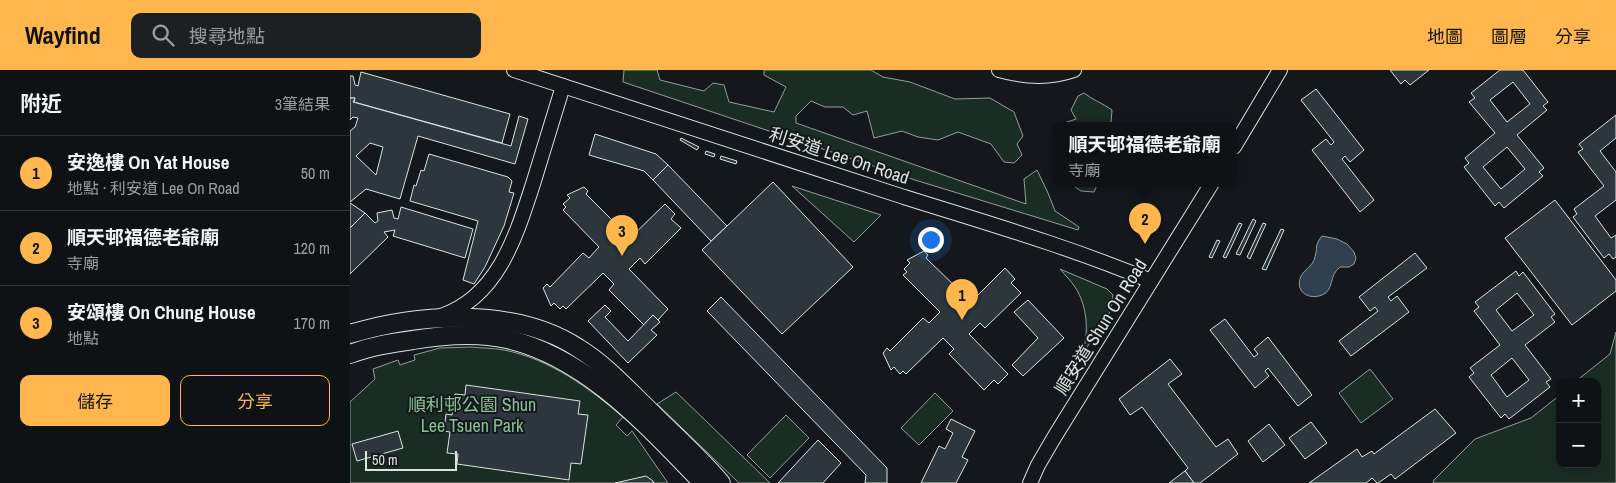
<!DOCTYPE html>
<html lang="zh-TW">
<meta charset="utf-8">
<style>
:root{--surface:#0f1215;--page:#1d2022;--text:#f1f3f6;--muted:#9b9ea0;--line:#2f3234;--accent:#ffb74d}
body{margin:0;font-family:"Archivo Narrow","Noto Sans TC",sans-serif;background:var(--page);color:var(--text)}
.controls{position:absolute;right:15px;bottom:15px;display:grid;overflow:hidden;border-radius:10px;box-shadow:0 2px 8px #0003}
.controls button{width:45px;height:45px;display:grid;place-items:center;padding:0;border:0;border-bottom:1px solid var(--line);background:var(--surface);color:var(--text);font:25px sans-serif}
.scale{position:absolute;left:15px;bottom:12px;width:92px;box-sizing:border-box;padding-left:5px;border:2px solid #d8e6dc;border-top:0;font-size:14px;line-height:18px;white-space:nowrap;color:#d8e6dc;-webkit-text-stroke:4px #14181c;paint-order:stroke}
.you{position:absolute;left:580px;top:169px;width:18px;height:18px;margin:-12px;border:4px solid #fff;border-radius:50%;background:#1a73e8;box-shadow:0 0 0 8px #1a73e833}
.badge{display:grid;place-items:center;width:32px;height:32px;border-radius:50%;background:var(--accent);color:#111;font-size:16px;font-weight:700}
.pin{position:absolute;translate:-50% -41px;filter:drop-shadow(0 1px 2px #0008)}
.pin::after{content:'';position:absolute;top:26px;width:18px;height:15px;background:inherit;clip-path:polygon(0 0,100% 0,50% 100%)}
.popup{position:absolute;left:702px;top:52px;width:185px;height:65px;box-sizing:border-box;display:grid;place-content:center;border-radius:10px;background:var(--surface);filter:drop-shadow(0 1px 4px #0005);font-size:16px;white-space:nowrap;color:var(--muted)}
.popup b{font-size:19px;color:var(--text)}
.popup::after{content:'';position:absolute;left:50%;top:100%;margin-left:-10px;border:10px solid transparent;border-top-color:var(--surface)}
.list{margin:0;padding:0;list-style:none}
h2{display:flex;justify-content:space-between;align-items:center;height:65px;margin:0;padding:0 20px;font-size:21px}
h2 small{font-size:16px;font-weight:400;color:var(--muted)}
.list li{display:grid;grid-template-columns:32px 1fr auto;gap:15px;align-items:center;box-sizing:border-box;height:75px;padding:0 20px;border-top:1px solid var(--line)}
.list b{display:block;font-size:19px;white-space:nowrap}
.list p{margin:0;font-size:16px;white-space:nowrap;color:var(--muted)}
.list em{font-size:16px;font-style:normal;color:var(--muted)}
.actions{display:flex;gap:10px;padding:15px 20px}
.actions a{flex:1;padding:11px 0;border:1px solid var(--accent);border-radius:10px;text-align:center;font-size:18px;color:var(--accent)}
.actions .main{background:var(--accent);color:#111}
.icon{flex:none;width:28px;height:28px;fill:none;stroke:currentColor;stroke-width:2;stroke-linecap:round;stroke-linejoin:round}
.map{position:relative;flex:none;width:1266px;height:413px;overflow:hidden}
header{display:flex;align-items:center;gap:30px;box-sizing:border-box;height:70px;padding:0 25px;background:var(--accent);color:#111}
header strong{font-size:24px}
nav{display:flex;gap:28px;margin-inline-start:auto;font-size:18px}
.search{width:350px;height:45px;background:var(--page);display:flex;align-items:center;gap:12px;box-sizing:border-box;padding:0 18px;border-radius:10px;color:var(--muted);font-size:19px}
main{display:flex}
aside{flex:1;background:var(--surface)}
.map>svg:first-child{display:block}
</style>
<header>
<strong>Wayfind</strong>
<div class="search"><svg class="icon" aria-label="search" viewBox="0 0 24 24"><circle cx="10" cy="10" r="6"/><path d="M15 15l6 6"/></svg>搜尋地點</div>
<nav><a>地圖</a><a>圖層</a><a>分享</a></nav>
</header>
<main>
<aside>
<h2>附近<small>3筆結果</small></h2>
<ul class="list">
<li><span class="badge">1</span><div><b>安逸樓 On Yat House</b><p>地點 · 利安道 Lee On Road</p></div><em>50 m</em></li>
<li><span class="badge">2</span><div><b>順天邨福德老爺廟</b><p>寺廟</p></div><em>120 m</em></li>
<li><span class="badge">3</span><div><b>安頌樓 On Chung House</b><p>地點</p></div><em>170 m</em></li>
</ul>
<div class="actions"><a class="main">儲存</a><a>分享</a></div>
</aside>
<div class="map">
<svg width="1266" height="413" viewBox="0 0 1266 413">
<rect width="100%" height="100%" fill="#14181c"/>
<g fill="#1a2d24" stroke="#939e99">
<polygon points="274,0 307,0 310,10 354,21 363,13 374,15 379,32 424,42 436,17 414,5 414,0 521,0 533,7 560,12 605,29 640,28 664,42 673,66 667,74 672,85 664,93 654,92 641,74 608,62 588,70 568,67 552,61 524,68 517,41 503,45 493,37 475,37 461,31 446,46 446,53 676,134 674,109 687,100 698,123 705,141 729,157 728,160 565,110 273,12"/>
<path d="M734,23C743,30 752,33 762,40L761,53L751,55H714V53L726,49L721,40L728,26Z"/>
<polygon points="711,113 748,113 744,122 731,121 722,115"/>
<polygon points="442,116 531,145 504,172"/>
<path d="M710,199L757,219L763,225L761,240L732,285C739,263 738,237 725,217C721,211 715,205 710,199Z"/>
<polygon points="1266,262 1266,413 1083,413 1084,410 1125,369 1181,348 1210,325 1210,394 1247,394 1247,312 1225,312 1260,284"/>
<path d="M120,277C131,278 143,278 154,280C200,289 239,318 273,347L266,355L277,366L282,361L318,413H0V332L25,309L23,299L48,290L50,295L65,290L64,285L90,278Z"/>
<polygon points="1020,299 1043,329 1011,353 989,323"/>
<polygon points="326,322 420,413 389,413 307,334"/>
<polygon points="585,323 603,341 569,375 551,358"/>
<polygon points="436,345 459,368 420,408 397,385"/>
</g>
<path fill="#2f3f4d" stroke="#939e99" d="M972,166L987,169L997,174L1004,182L1006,188L1004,194L999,197H990C978,206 985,220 972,225C960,230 946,223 950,209C952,200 963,197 965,187C968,177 964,176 972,166Z"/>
<g fill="#2c363c" stroke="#d8e6dc" fill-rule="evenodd">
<polygon points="1040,0 1079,0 1060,15 1055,10 1051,14"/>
<path d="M1150,0H1173L1198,32L1193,36L1197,40L1167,65L1194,98L1189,102L1193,106L1154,138L1149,132L1145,136L1114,97L1119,93L1115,88L1145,63L1119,32L1125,28L1121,23ZM1163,12L1180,34L1157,52L1140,30ZM1157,77L1175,99L1151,119L1133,97Z"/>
<polygon points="11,2 160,44 152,73 4,32 5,28 0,28 0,6 3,6 5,15 8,16"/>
<polygon points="966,19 1014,80 1000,92 995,86 992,89 1024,130 1010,142 962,80 976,69 981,75 984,72 951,30"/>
<path d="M0,28H5L3,32L161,76L169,46L178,49L165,94L68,66L50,129L16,119L0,132V61L5,57L8,48L3,47L0,50ZM20,73L33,77L26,105L6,86Z"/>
<polygon points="1266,45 1266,68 1250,81 1266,102 1266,130 1245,146 1261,168 1266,165 1266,187 1263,189 1259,184 1254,188 1223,147 1227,144 1224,139 1254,116 1228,82 1233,79 1229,74"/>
<polygon points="245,64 306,84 318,95 303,110 294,101 239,85"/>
<polygon points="331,68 349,77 347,80 330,70"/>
<polygon points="356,81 365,84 364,87 355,84"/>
<polygon points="79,84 158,107 162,111 159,122 164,123 154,156 135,197 124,214 113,210 128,151 60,131 64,115 66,116 71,100 74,101"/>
<polygon points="371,86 387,91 386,94 370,89"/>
<polygon points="318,95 377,156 361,171 303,110"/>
<polygon points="423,112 503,197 432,264 352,180"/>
<polygon points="234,117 238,121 236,124 269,157 264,162 275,173 315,134 325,144 321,149 331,158 295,194 290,188 279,199 318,239 308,250 303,245 294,255 259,220 264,214 253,203 216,239 213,236 210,239 204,233 201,236 193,218 197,214 200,217 233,183 239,188 249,177 213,140 216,137 213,134 220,128 217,125"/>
<polygon points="1205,130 1266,210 1266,221 1222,255 1155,168"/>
<polygon points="0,133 15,143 0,158"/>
<polygon points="51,137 123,159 115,188 43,166 45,160 34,162 38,167 0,204 0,158 15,143 25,153 28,151 27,143 42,140 44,148 48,149"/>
<polygon points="903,149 906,151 890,185 886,184"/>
<polygon points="889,153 892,154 876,188 873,187"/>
<polygon points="913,153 916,154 900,189 897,187"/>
<polygon points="931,159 934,160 916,200 912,199"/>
<polygon points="867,170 870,171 862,188 859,187"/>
<polygon points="574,181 578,185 576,188 610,221 604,227 615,238 655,198 665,209 661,213 671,223 635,258 630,253 619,264 658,304 648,314 644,310 634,320 599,284 604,279 593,268 556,304 553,301 550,304 544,297 541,300 533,283 537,278 540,281 573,248 579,253 590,242 553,205 557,202 554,199 560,193 557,190"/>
<polygon points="1065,183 1077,198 1038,227 1041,231 1047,226 1059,242 1001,286 989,271 1028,241 1025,237 1020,241 1009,227"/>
<path d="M1166,201L1169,206L1173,202L1205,244L1201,247L1205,252L1175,275L1201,309L1196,312L1200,317L1159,349L1155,344L1151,348L1119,307L1124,303L1120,298L1150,275L1124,241L1129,237L1125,232ZM1167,223L1184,245L1162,261L1146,240ZM1162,288L1179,310L1157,327L1141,305Z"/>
<polygon points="371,227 537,398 537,413 515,413 516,405 357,241"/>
<polygon points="678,230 714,268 673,306 662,295 688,268 664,242"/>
<polygon points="255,235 261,241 255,247 278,271 303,245 310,252 301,260 307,265 278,293 238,251"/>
<polygon points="875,249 904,287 908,284 904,279 918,267 962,325 948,336 918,298 915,301 919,306 905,318 860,260"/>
<polygon points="820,289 832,304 818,314 866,377 878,369 888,384 850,413 844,413 835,401 838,398 792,337 780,345 769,329"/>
<polygon points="116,315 230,331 228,344 238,345 231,394 221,393 219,410 107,394 108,384 97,383 100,362 94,361 96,344 102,345 105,324 115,325"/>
<polygon points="1085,339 1106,363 1045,409 1041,404 1028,413 1027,413 1022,408 1016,413 959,413 1007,379 1012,387 1022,381 1024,384"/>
<polygon points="601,349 625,361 612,387 618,390 606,413 571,413 589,376 595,379 603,363 596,359"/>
<polygon points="961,352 977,373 955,389 939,368"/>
<polygon points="919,354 935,375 913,392 898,371"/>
<polygon points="48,361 53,378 7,391 2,374"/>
<polygon points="468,370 491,393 473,413 428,413"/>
<polygon points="835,401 844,413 819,413"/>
<polygon points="296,406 303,411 304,413 265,413"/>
</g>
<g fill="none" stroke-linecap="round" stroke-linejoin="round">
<g stroke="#d8e6dc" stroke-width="16">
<g id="minor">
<path d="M164,0C294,43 424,85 554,127C637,153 720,177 801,211"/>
<path d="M649,0C674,7 699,9 724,0"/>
<polyline points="884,77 930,0"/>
<path d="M91,246C148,227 166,166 183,114C193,82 203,49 213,16"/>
<polyline points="680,413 688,395 705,366 862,113"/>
</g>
</g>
<g stroke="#d8e6dc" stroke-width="20">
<g id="major">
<path d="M0,264C69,243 165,237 228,278C256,295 278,320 302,343C325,366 350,388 371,413"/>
<path d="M0,284C21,276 42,273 63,270C93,265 127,262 157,269C238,288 297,356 353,413"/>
</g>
</g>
<use href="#minor" stroke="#14181c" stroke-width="14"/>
<use href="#major" stroke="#14181c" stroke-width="18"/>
</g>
<g text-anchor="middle" stroke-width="4" stroke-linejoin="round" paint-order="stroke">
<g font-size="18" fill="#d8e6dc" stroke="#14181c">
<text transform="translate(489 86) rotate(18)" y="6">利安道 Lee On Road</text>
<text transform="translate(751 257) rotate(-58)" y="6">順安道 Shun On Road</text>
</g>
<g font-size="18" fill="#8ac095" stroke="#14181c">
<text x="122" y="341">順利邨公園 Shun<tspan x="122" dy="21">Lee Tsuen Park</tspan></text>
</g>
</g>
</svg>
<div class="controls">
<button>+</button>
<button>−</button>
</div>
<div class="scale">50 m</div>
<div class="you"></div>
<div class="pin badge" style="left:612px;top:250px">1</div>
<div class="pin badge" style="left:795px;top:174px">2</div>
<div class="popup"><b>順天邨福德老爺廟</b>寺廟</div>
<div class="pin badge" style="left:272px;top:186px">3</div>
</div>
</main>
